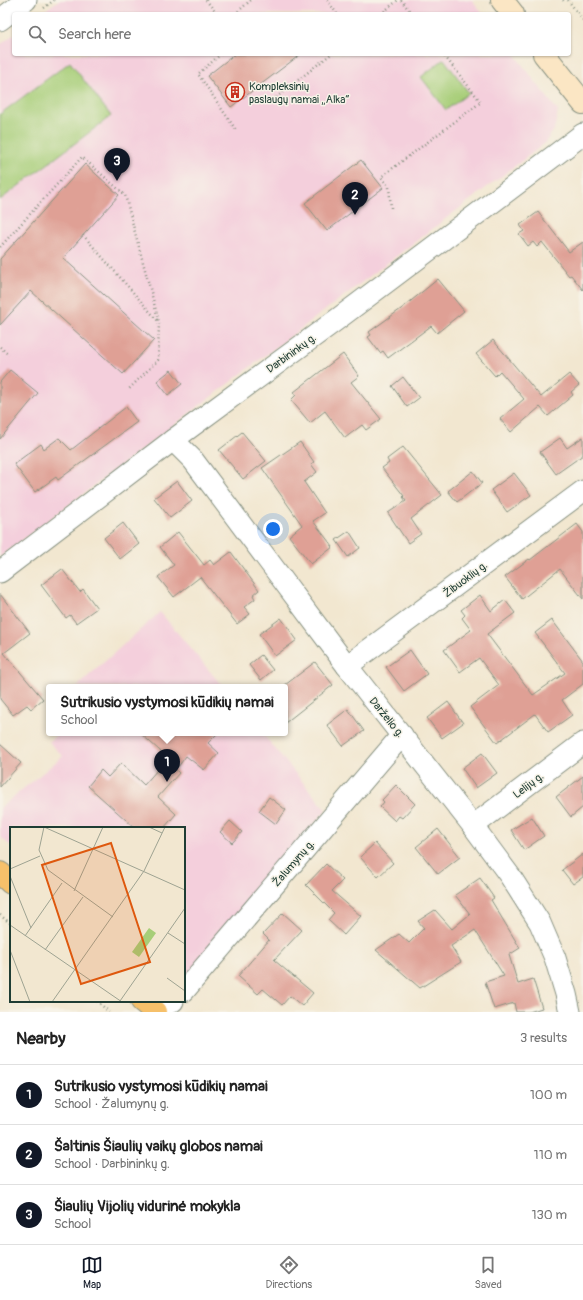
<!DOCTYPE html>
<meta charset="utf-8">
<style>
:root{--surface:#fff;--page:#f2f2f2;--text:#222;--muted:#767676;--line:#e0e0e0;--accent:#111827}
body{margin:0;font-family:Pangolin,sans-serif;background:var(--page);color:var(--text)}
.you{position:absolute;left:273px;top:529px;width:14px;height:14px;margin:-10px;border:3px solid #fff;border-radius:50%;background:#1a73e8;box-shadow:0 0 0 6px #1a73e833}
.badge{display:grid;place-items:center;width:26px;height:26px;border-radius:50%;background:var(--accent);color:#fff;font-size:13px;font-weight:700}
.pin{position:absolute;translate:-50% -33px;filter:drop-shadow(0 1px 2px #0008)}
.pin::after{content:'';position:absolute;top:21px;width:14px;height:12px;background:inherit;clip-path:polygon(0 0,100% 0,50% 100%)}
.popup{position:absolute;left:46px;top:684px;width:242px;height:52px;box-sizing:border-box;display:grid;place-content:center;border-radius:4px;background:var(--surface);filter:drop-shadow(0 1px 3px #0005);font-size:13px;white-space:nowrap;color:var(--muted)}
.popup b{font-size:15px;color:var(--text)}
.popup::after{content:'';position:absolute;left:50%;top:100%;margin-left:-8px;border:8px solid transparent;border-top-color:var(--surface)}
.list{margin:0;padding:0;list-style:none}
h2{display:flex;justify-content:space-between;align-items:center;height:52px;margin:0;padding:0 16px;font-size:17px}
h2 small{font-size:13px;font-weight:400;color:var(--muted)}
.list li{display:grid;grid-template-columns:26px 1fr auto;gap:12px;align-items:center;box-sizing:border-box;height:60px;padding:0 16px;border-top:1px solid var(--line)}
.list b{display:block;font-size:15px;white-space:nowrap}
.list p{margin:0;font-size:13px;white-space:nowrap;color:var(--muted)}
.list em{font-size:13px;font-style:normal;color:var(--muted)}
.icon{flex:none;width:22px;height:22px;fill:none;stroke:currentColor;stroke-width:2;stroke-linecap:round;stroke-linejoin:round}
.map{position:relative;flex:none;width:583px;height:1012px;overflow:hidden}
.search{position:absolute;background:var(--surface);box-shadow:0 1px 3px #0004;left:12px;right:12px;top:12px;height:44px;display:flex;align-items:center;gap:10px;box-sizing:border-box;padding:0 14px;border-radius:4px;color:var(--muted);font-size:15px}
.sheet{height:232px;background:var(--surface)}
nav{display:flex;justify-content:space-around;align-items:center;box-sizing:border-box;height:56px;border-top:1px solid var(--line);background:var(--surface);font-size:11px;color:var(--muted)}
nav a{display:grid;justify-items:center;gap:2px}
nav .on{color:var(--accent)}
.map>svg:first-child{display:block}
</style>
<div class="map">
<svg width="583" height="1012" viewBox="0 0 583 1012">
<rect width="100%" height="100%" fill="#f7f3e8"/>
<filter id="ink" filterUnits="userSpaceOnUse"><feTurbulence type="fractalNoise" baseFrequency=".025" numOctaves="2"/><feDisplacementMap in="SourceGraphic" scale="8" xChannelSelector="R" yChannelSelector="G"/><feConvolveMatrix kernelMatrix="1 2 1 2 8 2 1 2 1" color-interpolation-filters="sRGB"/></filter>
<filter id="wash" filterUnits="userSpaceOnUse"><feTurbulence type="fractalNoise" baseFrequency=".012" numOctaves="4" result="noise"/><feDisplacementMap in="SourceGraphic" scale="16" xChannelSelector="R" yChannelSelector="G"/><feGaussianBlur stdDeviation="0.9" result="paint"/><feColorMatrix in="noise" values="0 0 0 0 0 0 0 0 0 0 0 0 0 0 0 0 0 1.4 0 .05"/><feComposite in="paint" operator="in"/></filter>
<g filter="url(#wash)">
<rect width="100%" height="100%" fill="#f2e7d0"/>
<g fill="#f4cfdc">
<polygon points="59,0 472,0 483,14 40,14"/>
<polygon points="14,34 14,54 514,54 558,111 554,130 544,144 0,557 0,45"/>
<polygon points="160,612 223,687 77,687 84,680"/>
<polygon points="58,733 262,733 326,810 184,981 184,828 11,828 11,846 0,837 0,808 63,756 49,742"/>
</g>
<g fill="#a7ce78" stroke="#638656">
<polygon points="444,59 469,93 446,110 421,77"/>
<polygon points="70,62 111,116 0,200 0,114"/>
</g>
<g id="blocks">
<g fill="#dfa095">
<polygon points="235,54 301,54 231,107 207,76"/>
<polygon points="361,160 383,188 327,231 305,203"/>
<polygon points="85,164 119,195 63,258 154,340 123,374 31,291 0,325 0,259"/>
<polygon points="538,212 569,252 583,242 583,290 571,275 569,276 542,242 537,247 533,242 528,246 519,234 524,231 520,225"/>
<polygon points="438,279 464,311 437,333 431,326 388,358 383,351 380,353 368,337 371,335 369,332 401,309"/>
<polygon points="493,340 541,397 569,374 579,385 571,392 573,395 548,416 540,407 511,432 500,419 524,399 500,371 495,376 476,354"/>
<polygon points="343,354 359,376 351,382 381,419 366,430 362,425 345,438 325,411 310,423 291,400 296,395 294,392"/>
<polygon points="10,370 38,393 0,439 0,382"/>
<polygon points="171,370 182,384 168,395 157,381"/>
<polygon points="403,377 419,398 407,407 392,386"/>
<polygon points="126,407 137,422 58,480 56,477 35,492 14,464 41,444 44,449 59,438 71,450"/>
<polygon points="242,432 266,461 243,479 219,450"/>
<polygon points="583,437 583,455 556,474 540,452 560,438 567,448"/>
<polygon points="300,442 314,462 311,464 317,472 304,482 325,513 313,521 333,547 311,564 289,536 302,525 262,468"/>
<polygon points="403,447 442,495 411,519 421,534 408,543 388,513 406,501 403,497 404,496 382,468 389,463 387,459"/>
<polygon points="473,471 482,483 457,502 448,491"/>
<polygon points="514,473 531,495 507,512 491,490"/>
<polygon points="177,481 192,501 170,518 154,498"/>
<polygon points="123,523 139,544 120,559 104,538"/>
<polygon points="577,524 583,532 583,599 560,569 522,599 505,577 529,559 530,560"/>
<polygon points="349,531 360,548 348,557 336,540"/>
<polygon points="178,532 204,565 210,560 214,565 231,552 259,590 253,595 255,599 244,607 250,614 237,624 200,577 174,597 158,577 174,565 160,547"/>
<polygon points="62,569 80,592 83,589 97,608 76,623 70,615 66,618 41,585"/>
<polygon points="0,594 30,633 4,653 43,699 31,709 27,705 13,715 0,699"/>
<polygon points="480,595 491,611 505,600 515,613 487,634 533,695 565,673 535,633 552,620 583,661 583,684 562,700 572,715 548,732 535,714 497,743 470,707 499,685 479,658 460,672 444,650 471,630 462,618 465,615 461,610"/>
<polygon points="281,618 297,640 275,656 259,634"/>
<polygon points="410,650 427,674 404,691 386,667"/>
<polygon points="261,655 273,670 261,680 249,665"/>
<polygon points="315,662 333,685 285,723 285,685"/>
<polygon points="448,702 463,723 442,738 427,718"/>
<polygon points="348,709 364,731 343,746 327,725"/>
<polygon points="140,733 218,733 208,743 219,753 204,770 186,756 178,767"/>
<polygon points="0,744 21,763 0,787"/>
<polygon points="482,753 497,773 476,788 462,768"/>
<polygon points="166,760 179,773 158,797 176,814 164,828 135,828 88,786 101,770 108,777 121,763 144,785"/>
<polygon points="583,776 583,807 571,817 556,797"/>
<polygon points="396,785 415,804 402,818 399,816 395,821 380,807 384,802 382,800"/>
<polygon points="269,797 286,810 276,824 259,811"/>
<polygon points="532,817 544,836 524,850 511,830"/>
<polygon points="230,821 242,832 232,843 220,832"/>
<polygon points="438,829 460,857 438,874 416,847"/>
<polygon points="375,843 393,863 378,877 360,857"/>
<polygon points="583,854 583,877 573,884 562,870"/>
<polygon points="326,864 343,880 332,891 361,916 344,935 328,920 334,913 306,885"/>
<polygon points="480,878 494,898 491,900 520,948 509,955 518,984 533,979 542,1008 529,1012 516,1012 514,1003 494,1009 485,982 504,976 475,930 451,946 461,962 420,988 376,950 399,934 409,943 424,928 418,921 435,910 452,929 470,914 455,895"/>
<polygon points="283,913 302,930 274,960 313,993 302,1006 290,996 282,1005 263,989 258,994 238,976 269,940 263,934"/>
</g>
</g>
</g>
<g filter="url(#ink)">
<use href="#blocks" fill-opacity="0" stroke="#889282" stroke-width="1"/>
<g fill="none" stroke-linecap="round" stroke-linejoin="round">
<g stroke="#889282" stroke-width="23">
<g id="minor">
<polyline points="0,20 26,0"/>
<polyline points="173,440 193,460 347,666 473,826 510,876 540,923 555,958 566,994 570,1012"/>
<polyline points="0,572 173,440 339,318 583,134"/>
<polyline points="347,666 583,491"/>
<polyline points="473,826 583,743"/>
<polyline points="184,991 402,735"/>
<polyline points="151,1012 173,1001"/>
</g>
</g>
<g stroke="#889282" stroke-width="24">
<g id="secondary">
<polyline points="502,0 513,14"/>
<polyline points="544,54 583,103"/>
</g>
</g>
<g stroke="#889282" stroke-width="24">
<g id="trunk">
<polyline points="0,873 11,883"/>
<polyline points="142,1001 155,1012"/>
</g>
</g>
<g stroke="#889282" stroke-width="2.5" stroke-dasharray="1 3" stroke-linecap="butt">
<polyline points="206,0 217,14"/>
<polyline points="327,0 337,14"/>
<polyline points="401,0 412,14"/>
<polyline points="563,0 565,2"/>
<polyline points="568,0 583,20"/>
<polyline points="44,8 54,0"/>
<polyline points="235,14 251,0"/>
<polyline points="381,14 398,0"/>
<polyline points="221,54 198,74 236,130"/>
<polyline points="273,100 331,54"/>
<polyline points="391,208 389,187 381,177 481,102 443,54"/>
<polyline points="83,235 159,322"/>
<polyline points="0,247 82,157 125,195 159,322 158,360 128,390"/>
<polyline points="0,347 9,355"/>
<polyline points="0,915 11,924"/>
<polyline points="97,1001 109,1012"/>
</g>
<use href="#minor" stroke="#fff" stroke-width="21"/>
<use href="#secondary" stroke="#fbe6c4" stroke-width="22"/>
<use href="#trunk" stroke="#f6c06b" stroke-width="22"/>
</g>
</g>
<defs>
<g id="building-ring" transform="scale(1)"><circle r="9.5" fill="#f7f3e8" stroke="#c8321e" stroke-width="1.5"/><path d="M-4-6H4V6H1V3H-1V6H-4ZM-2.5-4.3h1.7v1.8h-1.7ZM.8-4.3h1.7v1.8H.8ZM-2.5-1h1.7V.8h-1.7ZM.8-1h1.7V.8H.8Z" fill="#c8321e"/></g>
</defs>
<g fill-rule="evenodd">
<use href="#building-ring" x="235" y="92"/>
</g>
<g text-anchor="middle" stroke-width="3" stroke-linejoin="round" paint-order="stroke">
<g font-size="11" fill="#1f3d34" stroke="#f7f3e8" text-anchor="start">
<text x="249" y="90">Kompleksinių<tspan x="249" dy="13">paslaugų namai „Alka“</tspan></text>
</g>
<g font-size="11" fill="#1f3d34" stroke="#f7f3e8">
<text transform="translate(291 353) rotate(-36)" y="4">Darbininkų g.</text>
<text transform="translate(465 579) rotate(-37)" y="4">Žibuoklių g.</text>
<text transform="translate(387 717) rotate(51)" y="4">Darželio g.</text>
<text transform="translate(528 785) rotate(-37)" y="4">Lelijų g.</text>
<text transform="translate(293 863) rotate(-49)" y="4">Žalumynų g.</text>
</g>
</g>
<g transform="translate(10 827)">
<rect width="175" height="175" fill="#f2e7d0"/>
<path d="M139,101L146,106L129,130L122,125Z" fill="#a7ce78"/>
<path fill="none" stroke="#9ea392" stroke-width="1" d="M34,0L29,23L38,43L103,90M34,0L175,63M139,0L152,6M0,42L30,29M0,49L21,101M64,64L93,0M0,98L112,175M158,106L175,117M15,109L52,56M0,123L20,175M35,123L73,70M157,151L175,164M110,174L175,81M42,175L134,44L155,0"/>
<path fill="#de580e" fill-opacity="0.15" stroke="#de580e" stroke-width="2" d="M101,16L140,135L71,157L32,38Z"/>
<rect width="175" height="175" fill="none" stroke="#1f3d34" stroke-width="2"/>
</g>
</svg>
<div class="you"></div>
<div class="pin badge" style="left:167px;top:782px">1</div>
<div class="popup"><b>Sutrikusio vystymosi kūdikių namai</b>School</div>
<div class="pin badge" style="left:355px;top:215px">2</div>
<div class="pin badge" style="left:117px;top:181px">3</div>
<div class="search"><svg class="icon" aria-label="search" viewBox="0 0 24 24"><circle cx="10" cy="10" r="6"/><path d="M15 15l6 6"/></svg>Search here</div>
</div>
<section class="sheet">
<h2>Nearby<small>3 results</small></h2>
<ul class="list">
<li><span class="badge">1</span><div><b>Sutrikusio vystymosi kūdikių namai</b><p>School · Žalumynų g.</p></div><em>100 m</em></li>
<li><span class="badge">2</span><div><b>Šaltinis Šiaulių vaikų globos namai</b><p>School · Darbininkų g.</p></div><em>110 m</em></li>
<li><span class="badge">3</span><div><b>Šiaulių Vijolių vidurinė mokykla</b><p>School</p></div><em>130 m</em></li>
</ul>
</section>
<nav>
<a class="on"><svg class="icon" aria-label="map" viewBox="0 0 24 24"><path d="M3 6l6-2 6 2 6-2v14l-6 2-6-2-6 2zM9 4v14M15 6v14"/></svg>Map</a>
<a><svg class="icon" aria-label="directions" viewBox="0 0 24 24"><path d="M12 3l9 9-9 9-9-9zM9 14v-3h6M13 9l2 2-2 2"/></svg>Directions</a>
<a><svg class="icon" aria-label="saved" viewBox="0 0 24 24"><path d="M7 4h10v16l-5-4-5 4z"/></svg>Saved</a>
</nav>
